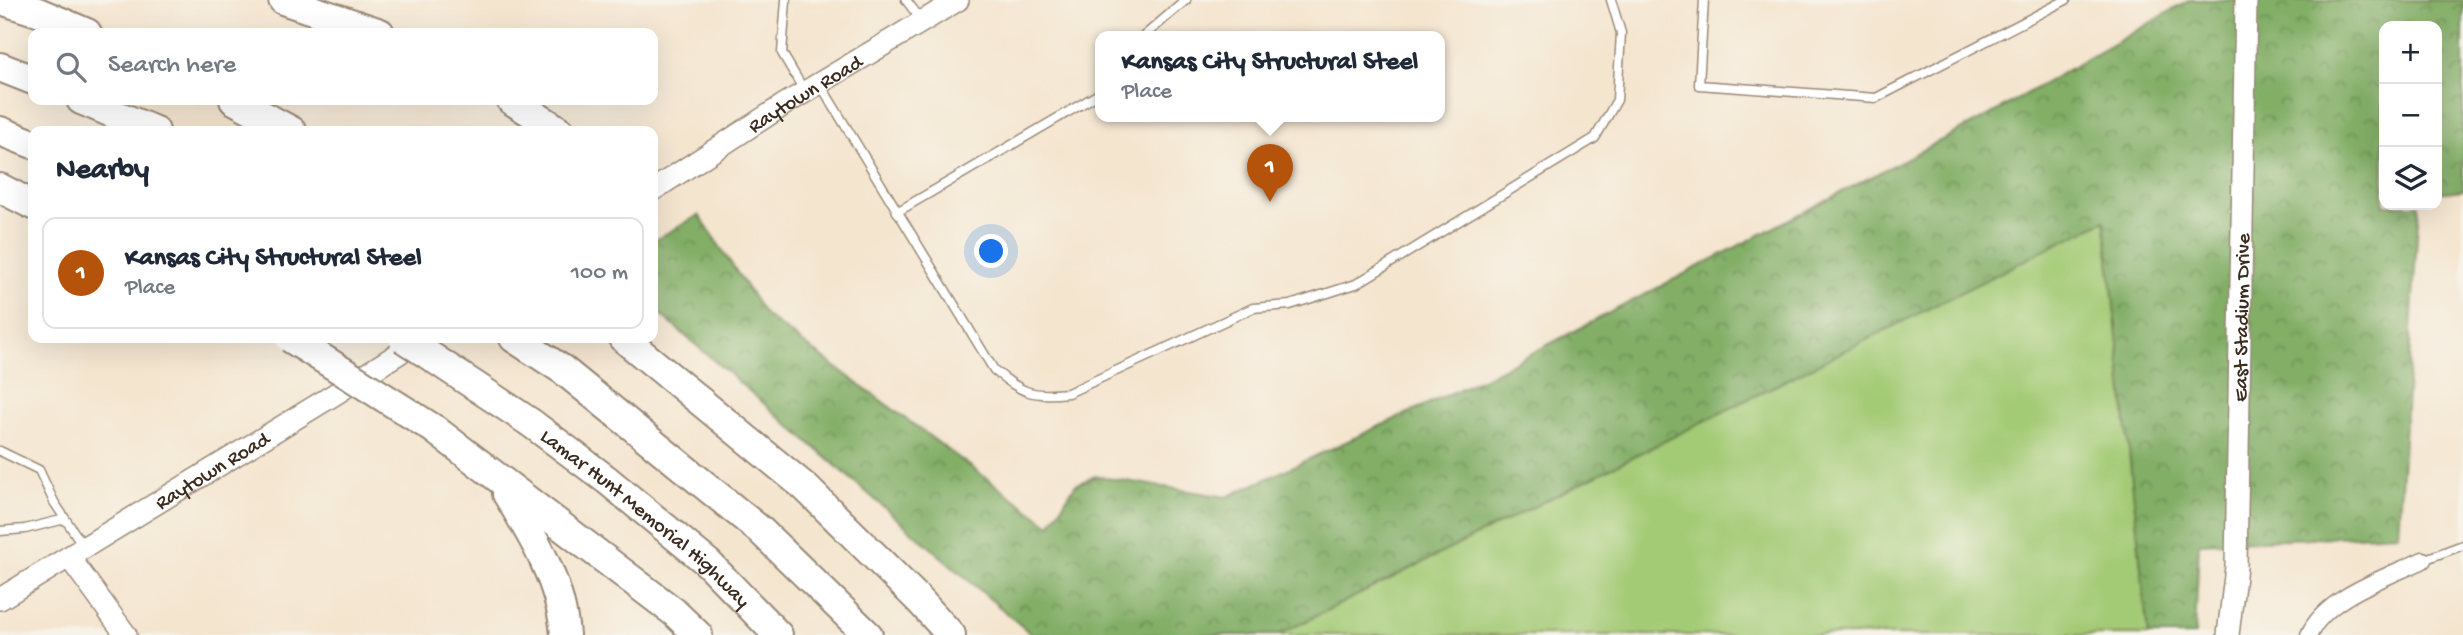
<!DOCTYPE html>
<meta charset="utf-8">
<style>
:root{--surface:#fff;--page:#f6f6f7;--text:#1f2937;--muted:#747a83;--line:#e0e1e3;--accent:#b45309}
body{margin:0;font-family:"Gochi Hand",sans-serif;background:var(--page);color:var(--text)}
.controls{position:absolute;right:21px;top:21px;display:grid;overflow:hidden;border-radius:14px;box-shadow:0 7px 28px #0002}
.controls button{width:63px;height:63px;display:grid;place-items:center;padding:0;border:0;border-bottom:2px solid var(--line);background:var(--surface);color:var(--text);font:35px sans-serif}
.you{position:absolute;left:992px;top:252px;width:24px;height:24px;margin:-18px;border:5px solid #fff;border-radius:50%;background:#1a73e8;box-shadow:0 0 0 10px #1a73e833}
.badge{display:grid;place-items:center;width:46px;height:46px;border-radius:50%;background:var(--accent);color:#fff;font-size:23px;font-weight:700}
.pin{position:absolute;translate:-50% -58px;filter:drop-shadow(0 2px 4px #0008)}
.pin::after{content:'';position:absolute;top:37px;width:24px;height:21px;background:inherit;clip-path:polygon(0 0,100% 0,50% 100%)}
.popup{position:absolute;left:1095px;top:31px;width:350px;height:91px;box-sizing:border-box;display:grid;place-content:center;border-radius:14px;background:var(--surface);filter:drop-shadow(0 2px 5px #0005);font-size:23px;white-space:nowrap;color:var(--muted)}
.popup b{font-size:26px;color:var(--text)}
.popup::after{content:'';position:absolute;left:50%;top:100%;margin-left:-14px;border:14px solid transparent;border-top-color:var(--surface)}
.list{margin:0;padding:0;list-style:none}
h2{display:flex;justify-content:space-between;align-items:center;height:91px;margin:0;padding:0 28px;font-size:30px}
h2 small{font-size:23px;font-weight:400;color:var(--muted)}
.list li{display:grid;grid-template-columns:46px 1fr auto;gap:21px;align-items:center;box-sizing:border-box;height:112px;margin:0 14px 14px;padding:0 14px;border:2px solid var(--line);border-radius:14px}
.list b{display:block;font-size:26px;white-space:nowrap}
.list p{margin:0;font-size:23px;white-space:nowrap;color:var(--muted)}
.list em{font-size:23px;font-style:normal;color:var(--muted)}
.icon{flex:none;width:38px;height:38px;fill:none;stroke:currentColor;stroke-width:2;stroke-linecap:round;stroke-linejoin:round}
.map{position:relative;flex:none;width:2463px;height:635px;overflow:hidden}
.search{position:absolute;background:var(--surface);box-shadow:0 7px 28px #0002;left:28px;top:28px;width:630px;height:77px;display:flex;align-items:center;gap:18px;box-sizing:border-box;padding:0 24px;border-radius:14px;color:var(--muted);font-size:26px}
.panel{position:absolute;background:var(--surface);box-shadow:0 7px 28px #0002;left:28px;top:126px;width:630px;height:217px;border-radius:14px}
.map>svg:first-child{display:block}
</style>
<div class="map">
<svg width="2463" height="635" viewBox="0 0 2463 635">
<defs>
<pattern id="forest-crowns" width="20" height="18" patternUnits="userSpaceOnUse" patternTransform="scale(1.75)"><rect width="20" height="18" fill="#82ae66"/><path d="M2 6a3 3 0 1 1 6 0M12 15a3 3 0 1 1 6 0" fill="none" stroke="#6c8e53"/></pattern>
</defs>
<rect width="100%" height="100%" fill="#f7f3e8"/>
<filter id="ink" filterUnits="userSpaceOnUse"><feTurbulence type="fractalNoise" baseFrequency=".0143" numOctaves="2"/><feDisplacementMap in="SourceGraphic" scale="14" xChannelSelector="R" yChannelSelector="G"/><feConvolveMatrix kernelMatrix="1 2 1 2 8 2 1 2 1" color-interpolation-filters="sRGB"/></filter>
<filter id="wash" filterUnits="userSpaceOnUse"><feTurbulence type="fractalNoise" baseFrequency=".00686" numOctaves="4" result="noise"/><feDisplacementMap in="SourceGraphic" scale="28" xChannelSelector="R" yChannelSelector="G"/><feGaussianBlur stdDeviation="1.57" result="paint"/><feColorMatrix in="noise" values="0 0 0 0 0 0 0 0 0 0 0 0 0 0 0 0 0 1.4 0 .05"/><feComposite in="paint" operator="in"/></filter>
<g filter="url(#wash)">
<rect width="100%" height="100%" fill="#f4e5cf"/>
<polygon fill="#a3ca75" stroke="#6f7a4a" stroke-width="2" points="2106,219 2148,635 1278,635"/>
<polygon fill="url(#forest-crowns)" stroke="#5e6c42" stroke-width="2" points="2190,0 2463,0 2463,190 2437,193 2437,26 2384,26 2384,205 2419,205 2398,534 2199,543 2195,635 2148,635 2105,220 1278,635 1032,635 653,308 653,241 699,215 765,315 1050,525 1075,485 1095,476 1227,497 1490,375 1986,117"/>
</g>
<g filter="url(#ink)">
<g fill="none" stroke-linecap="round" stroke-linejoin="round">
<g stroke="#988876" stroke-width="11">
<g id="lane">
<polyline points="786,0 782,53 805,92"/>
<polyline points="906,0 922,21"/>
<polyline points="1704,0 1699,85 1876,98 2066,0"/>
<polyline points="1144,36 1186,0"/>
<path d="M820,84L994,370C1023,393 1030,397 1068,393L1253,308L1290,305L1356,284L1595,138L1617,100L1621,33L1611,0"/>
<polyline points="897,212 1097,95 1100,91"/>
<polyline points="0,451 39,470 54,502 84,547"/>
<polyline points="0,531 25,529 65,519"/>
<polyline points="2423,560 2463,545"/>
</g>
</g>
<g stroke="#988876" stroke-width="19">
<path id="street" d="M2309,635C2325,597 2388,577 2423,560"/>
</g>
<g stroke="#988876" stroke-width="24">
<g id="secondary">
<path id="s1" d="M653,190L785,104L958,0"/>
<polyline points="69,557 126,635"/>
<path id="s2" d="M0,599L332,396L423,338"/>
<path id="s3" d="M2228,635L2236,567L2246,0"/>
</g>
</g>
<g stroke="#988876" stroke-width="32">
<g id="highway">
<polyline points="1,0 38,12 87,33"/>
<polyline points="283,0 380,33"/>
<polyline points="0,67 33,80"/>
<polyline points="81,100 155,131"/>
<polyline points="234,100 292,131"/>
<polyline points="511,100 560,131"/>
<polyline points="0,131 33,144"/>
<polyline points="0,188 33,205"/>
<polyline points="514,338 563,370 761,531 868,635"/>
<polyline points="623,338 806,488 920,601 951,635"/>
<path id="s4" d="M531,423L607,480L708,563L778,635"/>
<polyline points="434,429 674,612 698,635"/>
<path d="M507,494C534,538 561,583 565,635"/>
</g>
</g>
<use href="#lane" stroke="#fff" stroke-width="8"/>
<use href="#street" stroke="#fff" stroke-width="16"/>
<use href="#secondary" stroke="#fff" stroke-width="21"/>
<use href="#highway" stroke="#fff" stroke-width="28"/>
<g stroke="#988876" stroke-width="32" stroke-linecap="butt">
<g id="highway-bridge">
<polyline points="290,338 434,429"/>
<polyline points="403,338 531,423"/>
</g>
</g>
<use href="#highway-bridge" stroke="#fff" stroke-width="28"/>
</g>
</g>
<g text-anchor="middle" stroke-width="5" stroke-linejoin="round" paint-order="stroke">
<g font-size="21" fill="#3b2a1e" stroke="#f7f3e8">
<text dy="7" stroke="none"><textPath href="#s1" startOffset="180">Raytown Road</textPath></text>
<text dy="7" stroke="none"><textPath href="#s3" startOffset="318">East Stadium Drive</textPath></text>
<text dy="7" stroke="none"><textPath href="#s2" startOffset="248">Raytown Road</textPath></text>
<text dy="7" stroke="none"><textPath href="#s4" startOffset="149">Lamar Hunt Memorial Highway</textPath></text>
</g>
</g>
</svg>
<div class="controls">
<button>+</button>
<button>−</button>
<button><svg class="icon" aria-label="layers" viewBox="0 0 24 24"><path d="M12 4l9 5-9 5-9-5zM3 14l9 5 9-5"/></svg></button>
</div>
<div class="you"></div>
<div class="pin badge" style="left:1270px;top:202px">1</div>
<div class="popup"><b>Kansas City Structural Steel</b>Place</div>
<div class="search"><svg class="icon" aria-label="search" viewBox="0 0 24 24"><circle cx="10" cy="10" r="6"/><path d="M15 15l6 6"/></svg>Search here</div>
<section class="panel">
<h2>Nearby<small></small></h2>
<ul class="list">
<li><span class="badge">1</span><div><b>Kansas City Structural Steel</b><p>Place</p></div><em>100 m</em></li>
</ul>
</section>
</div>
